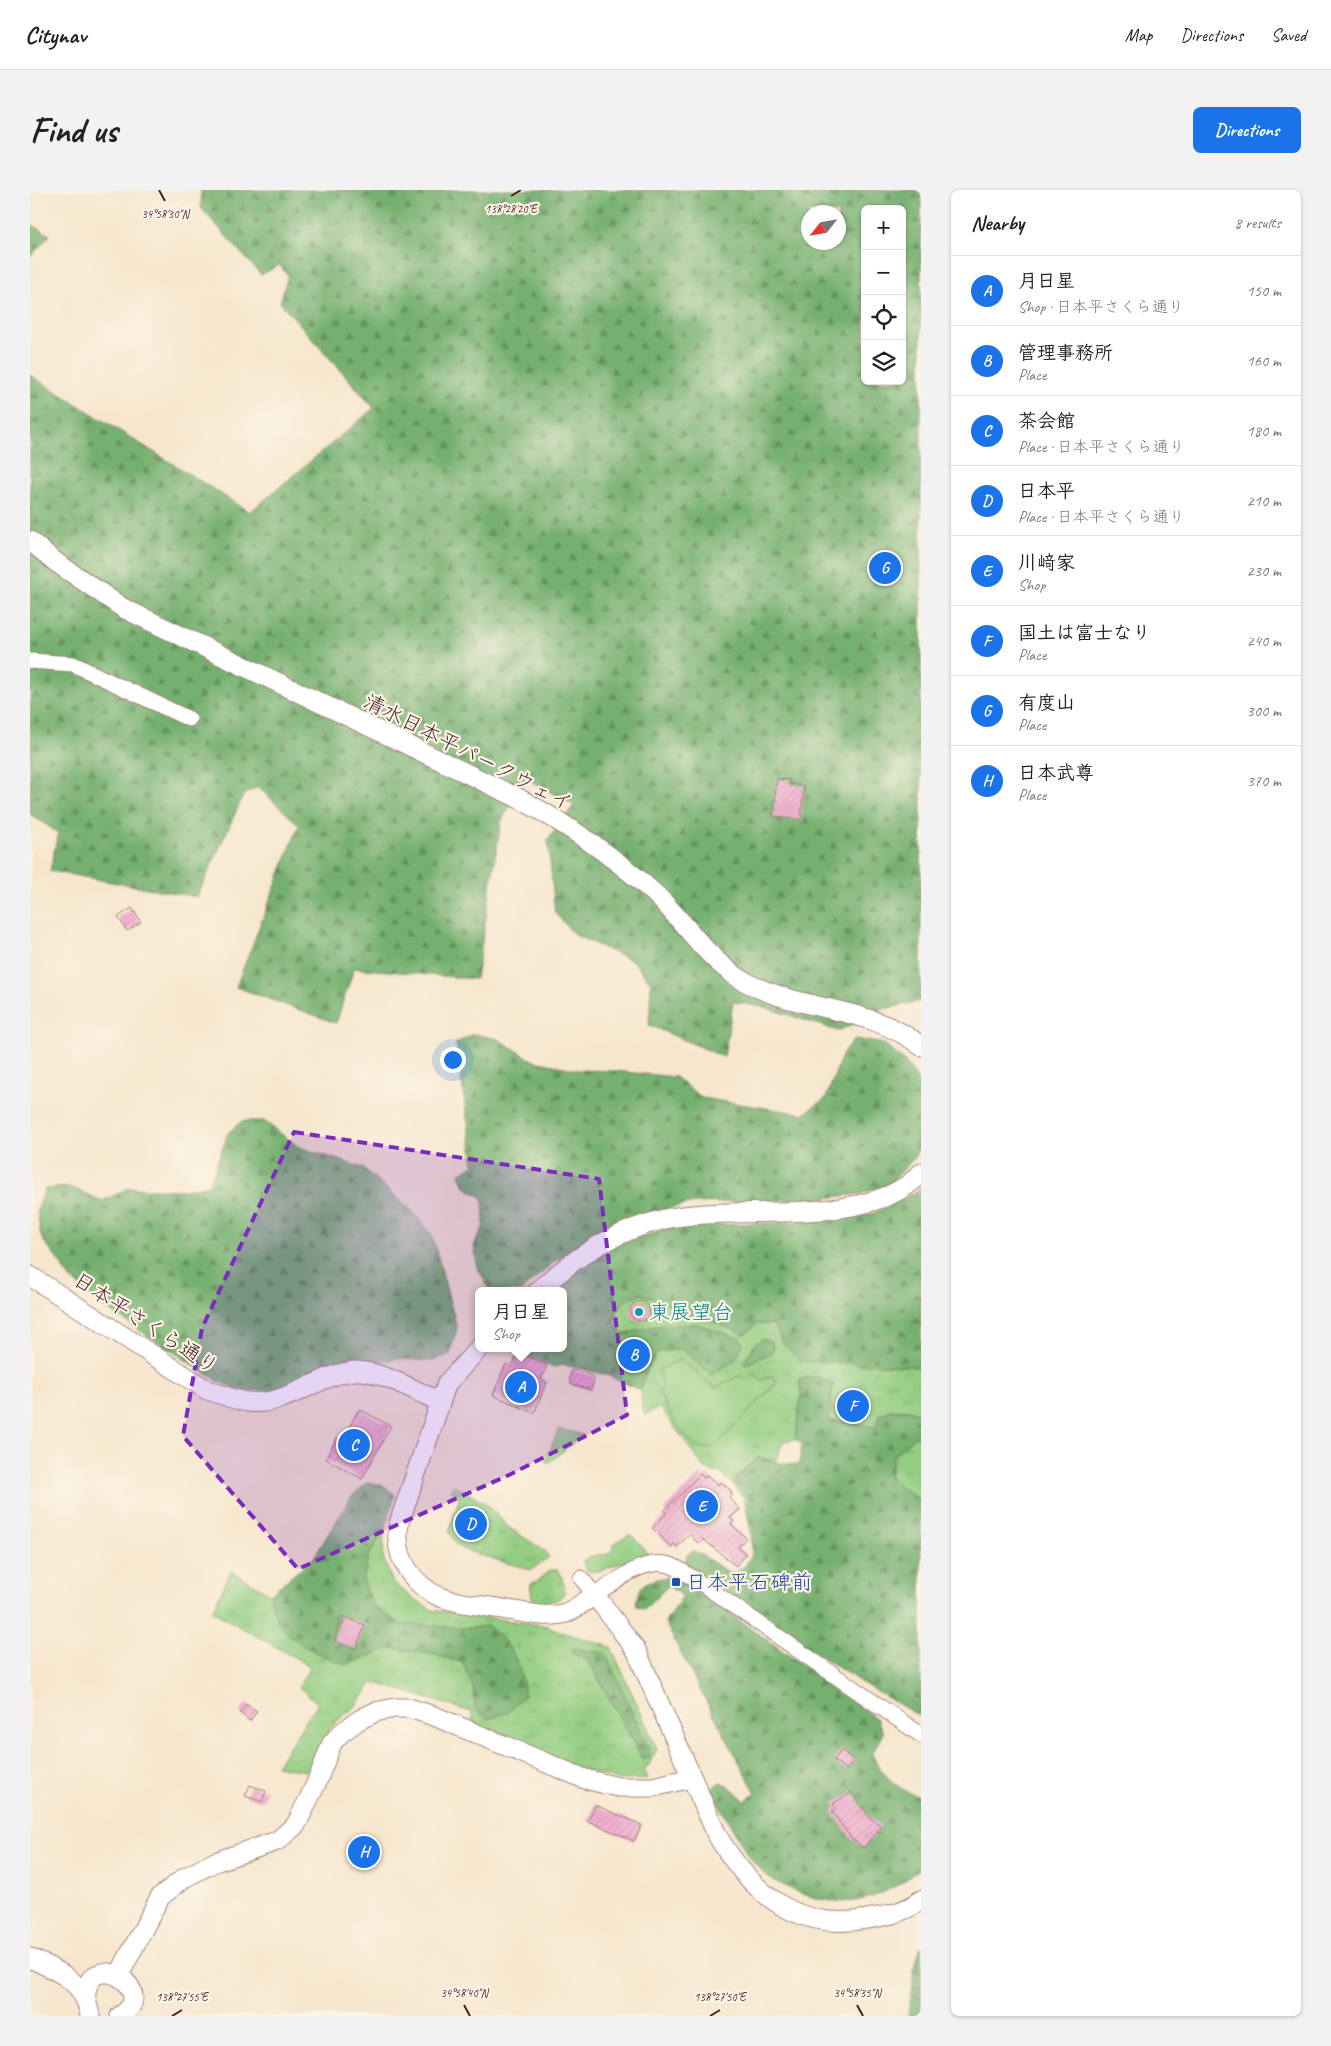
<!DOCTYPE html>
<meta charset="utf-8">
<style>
:root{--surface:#fff;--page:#f2f2f2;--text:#222;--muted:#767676;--line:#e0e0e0;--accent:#1a73e8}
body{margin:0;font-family:Caveat,"Klee One",sans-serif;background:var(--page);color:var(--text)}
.controls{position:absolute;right:15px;top:15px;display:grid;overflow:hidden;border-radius:8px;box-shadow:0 1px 4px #0004}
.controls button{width:45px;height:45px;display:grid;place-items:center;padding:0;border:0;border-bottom:1px solid var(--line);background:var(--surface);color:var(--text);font:25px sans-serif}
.compass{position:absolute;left:771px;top:15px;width:45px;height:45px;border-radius:50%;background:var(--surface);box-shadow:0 1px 4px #0004;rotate:239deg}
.you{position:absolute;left:422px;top:869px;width:18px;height:18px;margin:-12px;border:4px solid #fff;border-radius:50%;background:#1a73e8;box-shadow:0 0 0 8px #1a73e833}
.badge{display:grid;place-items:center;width:32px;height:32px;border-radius:50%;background:var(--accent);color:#fff;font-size:16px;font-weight:700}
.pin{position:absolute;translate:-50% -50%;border:2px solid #fff;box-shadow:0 1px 5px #0006}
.popup{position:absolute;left:445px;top:1097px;width:92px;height:65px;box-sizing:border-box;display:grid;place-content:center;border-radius:8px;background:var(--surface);filter:drop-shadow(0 1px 4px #0005);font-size:16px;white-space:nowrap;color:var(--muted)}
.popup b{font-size:19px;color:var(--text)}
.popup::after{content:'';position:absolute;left:50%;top:100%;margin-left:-10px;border:10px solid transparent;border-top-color:var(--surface)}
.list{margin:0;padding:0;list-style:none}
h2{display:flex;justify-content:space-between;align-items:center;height:65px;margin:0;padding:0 20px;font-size:21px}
h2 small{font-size:16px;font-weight:400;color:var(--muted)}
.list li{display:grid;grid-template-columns:32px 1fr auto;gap:15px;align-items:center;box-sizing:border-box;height:70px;padding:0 20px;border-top:1px solid var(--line)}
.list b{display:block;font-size:19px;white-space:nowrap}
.list p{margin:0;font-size:16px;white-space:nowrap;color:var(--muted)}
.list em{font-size:16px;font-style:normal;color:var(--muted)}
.icon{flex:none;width:28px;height:28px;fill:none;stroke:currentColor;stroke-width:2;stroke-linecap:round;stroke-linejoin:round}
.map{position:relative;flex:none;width:891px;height:1826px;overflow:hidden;border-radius:8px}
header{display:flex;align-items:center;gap:30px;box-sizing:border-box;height:70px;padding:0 25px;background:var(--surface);border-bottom:1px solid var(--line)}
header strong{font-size:24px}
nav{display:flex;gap:28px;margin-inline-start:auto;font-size:18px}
.intro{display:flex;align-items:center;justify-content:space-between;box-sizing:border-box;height:120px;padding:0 30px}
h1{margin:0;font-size:35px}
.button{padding:12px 22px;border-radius:8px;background:var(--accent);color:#fff;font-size:18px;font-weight:700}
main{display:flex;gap:30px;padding:0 30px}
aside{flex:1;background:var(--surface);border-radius:8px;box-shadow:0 1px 4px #0004}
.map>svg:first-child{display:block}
</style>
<header>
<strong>Citynav</strong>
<nav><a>Map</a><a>Directions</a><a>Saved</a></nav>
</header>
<div class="intro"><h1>Find us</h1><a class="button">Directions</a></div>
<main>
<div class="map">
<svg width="891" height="1826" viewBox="0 0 891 1826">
<defs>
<pattern id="grass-tufts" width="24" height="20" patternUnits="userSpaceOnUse" patternTransform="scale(1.25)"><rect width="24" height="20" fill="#93cd81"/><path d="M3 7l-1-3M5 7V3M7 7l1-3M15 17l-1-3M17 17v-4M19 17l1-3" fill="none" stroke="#80b070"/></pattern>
<pattern id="forest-firs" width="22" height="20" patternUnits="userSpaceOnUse" patternTransform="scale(1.25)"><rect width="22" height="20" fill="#76b06f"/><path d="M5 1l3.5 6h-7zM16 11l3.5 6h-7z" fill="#638f5b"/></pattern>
<pattern id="building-hatch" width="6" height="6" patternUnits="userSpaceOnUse" patternTransform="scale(1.25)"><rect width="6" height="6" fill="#efa8cd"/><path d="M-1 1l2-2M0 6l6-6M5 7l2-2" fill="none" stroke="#ce90b0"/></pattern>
</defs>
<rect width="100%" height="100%" fill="#fcf5e5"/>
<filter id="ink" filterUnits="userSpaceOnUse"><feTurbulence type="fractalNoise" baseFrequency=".02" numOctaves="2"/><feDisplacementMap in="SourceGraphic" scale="10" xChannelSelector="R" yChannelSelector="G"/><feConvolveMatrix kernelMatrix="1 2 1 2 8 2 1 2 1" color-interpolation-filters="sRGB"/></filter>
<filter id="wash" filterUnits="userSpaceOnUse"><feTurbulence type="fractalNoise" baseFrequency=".0096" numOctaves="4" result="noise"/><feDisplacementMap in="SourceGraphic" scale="20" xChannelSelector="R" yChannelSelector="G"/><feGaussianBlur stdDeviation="1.12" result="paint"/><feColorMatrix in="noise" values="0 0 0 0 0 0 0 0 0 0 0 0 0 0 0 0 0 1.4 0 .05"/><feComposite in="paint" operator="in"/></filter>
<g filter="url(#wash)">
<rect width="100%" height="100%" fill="#f6e6cd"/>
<g fill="url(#grass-tufts)" stroke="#6e7656" fill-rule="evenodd">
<path d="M612,1104L715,1144L727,1134H743L753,1153L839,1174L891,1177V1226C880,1216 862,1220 850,1224L846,1237L799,1230L770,1189L771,1207L765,1249L753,1251L746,1270L727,1268L701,1292L690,1283L675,1279L630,1217L615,1225C606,1201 614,1183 628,1162L652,1159L627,1136L594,1144C572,1131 594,1105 612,1104ZM711,1186L712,1190H729L744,1186V1197L726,1213L662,1254L639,1222L628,1201L633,1198H684Z"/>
<polygon points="891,1241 891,1311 859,1289 863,1266"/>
<polygon points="338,1292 354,1296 365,1305 354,1342 353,1367 362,1391 379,1406 402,1420 519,1436 521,1439 581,1457 627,1559 618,1576 613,1578 617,1589 589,1590 554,1580 443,1534 442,1522 343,1492 324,1518 308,1530 297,1542 282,1582 246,1576 288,1513 269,1497 280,1476 182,1421 201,1381 240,1404 283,1369 322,1306"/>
<polygon points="424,1295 458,1315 479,1338 515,1361 519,1367 501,1380 434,1360 426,1355 419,1342 430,1305 420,1301"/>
<path d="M520,1380H528C544,1409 529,1412 503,1413L500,1394L508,1391Z"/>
</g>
<g fill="url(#forest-firs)" stroke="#60684d" fill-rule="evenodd">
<path d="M171,0H891V811L854,819L808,841L734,817L703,812L694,867L619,835L621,793L603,771L545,745L525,723L518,650L544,615L497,589L471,631L446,789L324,778L306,833L206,797L269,635L228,597L214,604L167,707L20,681L28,643L0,624V185L220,322L344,218L250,112L258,85L249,75L231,85L171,18ZM835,19H872V191H835ZM778,22H808V52H778Z"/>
<polygon points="0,34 20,45 0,67"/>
<polygon points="443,844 468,849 504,871 548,880 585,881 645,887 672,908 774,924 796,908 813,863 825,849 855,854 878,875 891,895 891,955 883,969 860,994 830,1004 787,1009 664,1013 620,1022 571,1040 525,1071 491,1101 460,1101 448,1078 444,1056 454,1035 453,1008 435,997 430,984 444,974 426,853"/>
<polygon points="212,931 234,931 269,957 333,978 379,1018 402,1045 427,1138 420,1164 403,1171 368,1169 340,1173 322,1171 243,1200 213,1201 190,1192 74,1117 42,1090 11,1047 7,1020 15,999 39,997 73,1011 98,998 154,1000 179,995 198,943"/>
<path d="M891,996V1177L770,1171L753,1153L743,1134H727L715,1144L612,1104C594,1105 572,1131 594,1144L627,1136L666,1134L711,1149L713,1155L705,1170L681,1185L652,1159L628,1162L617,1179L610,1200L574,1184L535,1175L521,1177L482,1158H534V1101H520L534,1088L586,1055L641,1037L778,1031L842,1024L889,1000Z"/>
<polygon points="732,1149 742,1152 744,1158 742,1162 715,1175 714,1172 725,1154"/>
<path d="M786,1186L803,1194L799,1230L846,1237L850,1224C862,1220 880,1216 891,1226V1246H885L863,1266L859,1288L891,1311V1527L829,1491L770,1453L678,1389L655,1371L658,1364L663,1361C678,1366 689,1380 704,1383L715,1376L722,1365L721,1342L714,1308L701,1292L728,1268C738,1269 760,1277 769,1274L772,1254L765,1249L771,1207L770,1189Z"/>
<path d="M338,1292L354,1296L365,1305L354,1342L339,1365L333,1389L344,1416L370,1434L439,1438L458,1436C482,1453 492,1476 494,1505L479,1522L458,1529L445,1519L443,1496L432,1472L401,1464L361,1458L315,1475C280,1459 243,1448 240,1404L283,1369L322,1306Z"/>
<path d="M638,1387L661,1395L847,1529L853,1543L842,1564C851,1585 869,1601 891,1607V1679C846,1713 810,1723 757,1697C744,1691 732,1684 723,1672C707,1650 695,1623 680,1600L690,1592L698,1595L715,1611L726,1603L668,1496L635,1432L653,1406L638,1396L615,1419L606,1416C608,1392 616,1391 638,1387Z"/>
<polygon points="542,1458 575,1463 620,1560 619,1567 612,1568 559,1472 542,1463"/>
<polygon points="891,1756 891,1826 878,1826 884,1780"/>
</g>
<g fill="#93cd81" stroke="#6e7656">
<path d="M651,1169L684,1198L711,1185L713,1190L726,1184L730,1190L744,1186L747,1192L686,1255L674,1259C651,1249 639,1222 628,1201L633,1197L628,1180Z"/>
<polygon points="529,1239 553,1245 518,1273 515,1271"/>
<path d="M599,1345L603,1346L623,1370C611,1370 600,1371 588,1374C576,1377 571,1383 558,1381L552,1372C558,1366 567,1364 575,1365L582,1361L585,1353Z"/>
</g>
<g id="blocks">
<g fill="url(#building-hatch)">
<polygon points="747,589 760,590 760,594 774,596 771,630 743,627"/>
<polygon points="102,718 111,732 97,741 88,727"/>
<circle cx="610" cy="1121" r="10"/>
<polygon points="601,1155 613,1160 606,1174 595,1169"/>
<polygon points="488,1162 517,1175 511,1189 517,1192 504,1223 463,1205 476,1174 482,1177"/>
<polygon points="542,1179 565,1187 561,1200 540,1194 541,1191 539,1190"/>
<polygon points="329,1219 361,1236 332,1289 296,1269 307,1248 312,1251"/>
<polygon points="670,1284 674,1288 677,1285 688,1295 691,1292 701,1301 702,1304 699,1308 710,1319 700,1328 704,1331 701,1334 716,1348 708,1357 716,1364 706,1376 673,1349 669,1354 659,1344 647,1357 644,1354 641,1357 622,1338 637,1323 634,1321"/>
<polygon points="311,1426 335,1435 326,1459 304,1451"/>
<polygon points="216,1514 227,1521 220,1531 210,1523"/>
<polygon points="812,1560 824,1571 816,1580 804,1570"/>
<polygon points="220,1595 236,1601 232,1612 215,1606"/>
<polygon points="822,1602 839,1627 851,1636 834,1658 821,1648 802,1621 806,1618 803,1614"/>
<polygon points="565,1615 612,1635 604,1651 558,1631"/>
</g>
</g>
</g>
<g filter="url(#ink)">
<use href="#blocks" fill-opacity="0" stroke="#a0827c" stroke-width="1"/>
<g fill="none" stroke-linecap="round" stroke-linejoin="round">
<g stroke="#a0827c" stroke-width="17">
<g id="minor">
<polyline points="0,471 43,474 159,529"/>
<path d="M551,1388L565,1405C587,1391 617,1364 645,1377C654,1382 663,1388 672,1394L891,1545"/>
</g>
</g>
<g stroke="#a0827c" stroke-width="21">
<g id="tertiary">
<path d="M0,351L27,373L93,418L490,609C538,635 583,666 623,702C653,729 676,769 712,790C768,822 839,815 891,856"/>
<path d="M0,1086L177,1200C191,1204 204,1210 218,1212C256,1217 287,1185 324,1181C347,1179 388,1202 410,1212"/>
<path d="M508,1101C546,1066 584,1041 635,1029C705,1013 841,1040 891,983"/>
<path d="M449,1158L417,1193L369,1333C366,1350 368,1365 378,1380C401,1415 434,1412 472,1419C493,1422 516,1429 536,1423C546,1419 556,1410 565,1405L606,1460L687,1645C721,1703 767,1742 837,1729C857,1726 875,1722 891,1710"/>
<path d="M0,1768C23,1779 46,1787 56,1811"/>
<polyline points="89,1785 130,1707 154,1688 185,1672 247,1651 266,1635 286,1594 302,1553 311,1543 329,1530 345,1522 365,1518 379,1518 404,1526 555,1589 588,1597 623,1597 661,1588"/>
<path d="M60,1826C59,1818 55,1811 56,1803C62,1757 131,1801 90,1826"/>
</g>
</g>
<use href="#minor" stroke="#fff" stroke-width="15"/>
<use href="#tertiary" stroke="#fff" stroke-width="19"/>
</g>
</g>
<path fill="#7b2cbf" fill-opacity="0.2" stroke="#7b2cbf" stroke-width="4" stroke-dasharray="10 6" stroke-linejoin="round" d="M264,942L569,989L597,1225L479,1285L268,1379L153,1246L172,1138Z"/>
<path fill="none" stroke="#4a1f2b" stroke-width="2" d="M129,0L135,11M481,6L491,0M434,1815L440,1826M827,1815L833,1826M142,1826L152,1820M680,1826L690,1820"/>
<circle fill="#0f9aa8" stroke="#fcf5e5" stroke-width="2" cx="609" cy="1122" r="5"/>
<rect fill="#1a4fb4" stroke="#fcf5e5" stroke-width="2" x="641" y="1387" width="10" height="10" rx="2.5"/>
<g text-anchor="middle" stroke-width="4.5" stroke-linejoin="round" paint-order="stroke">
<g font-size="21" fill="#4a1f2b" stroke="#fcf5e5">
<text transform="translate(438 562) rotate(27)" y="7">清水日本平パークウェイ</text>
<text transform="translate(116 1133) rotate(33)" y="7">日本平さくら通り</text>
</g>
<g font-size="21" fill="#0d838f" stroke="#fcf5e5" text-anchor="start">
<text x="619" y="1129">東展望台</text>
</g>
<g font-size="21" fill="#164399" stroke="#fcf5e5" text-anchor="start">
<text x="656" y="1399">日本平石碑前</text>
</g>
</g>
<g font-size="12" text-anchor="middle" fill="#4a1f2b" stroke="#fcf5e5" stroke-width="4.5" stroke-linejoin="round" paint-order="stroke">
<text x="481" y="23">138°28'20"E</text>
<text x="135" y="28">34°58'30"N</text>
<text x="434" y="1807">34°58'40"N</text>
<text x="827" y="1807">34°58'35"N</text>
<text x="152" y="1811">138°27'55"E</text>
<text x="690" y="1811">138°27'50"E</text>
</g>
</svg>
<div class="controls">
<button>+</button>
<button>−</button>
<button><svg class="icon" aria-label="locate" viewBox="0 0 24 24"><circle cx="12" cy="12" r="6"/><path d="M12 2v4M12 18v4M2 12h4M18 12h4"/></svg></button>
<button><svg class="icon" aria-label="layers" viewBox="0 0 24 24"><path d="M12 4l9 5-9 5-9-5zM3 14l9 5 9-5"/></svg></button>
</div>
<svg class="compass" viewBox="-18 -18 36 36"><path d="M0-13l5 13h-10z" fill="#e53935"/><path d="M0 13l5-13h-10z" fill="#767676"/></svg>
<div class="you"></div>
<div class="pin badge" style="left:491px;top:1197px">A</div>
<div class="popup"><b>月日星</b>Shop</div>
<div class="pin badge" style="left:604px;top:1165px">B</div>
<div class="pin badge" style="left:324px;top:1255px">C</div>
<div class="pin badge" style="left:441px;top:1334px">D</div>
<div class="pin badge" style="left:672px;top:1316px">E</div>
<div class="pin badge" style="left:823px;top:1216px">F</div>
<div class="pin badge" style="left:855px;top:378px">G</div>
<div class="pin badge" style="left:334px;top:1662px">H</div>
</div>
<aside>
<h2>Nearby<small>8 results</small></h2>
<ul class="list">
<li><span class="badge">A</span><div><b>月日星</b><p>Shop · 日本平さくら通り</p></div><em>150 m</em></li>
<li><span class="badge">B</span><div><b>管理事務所</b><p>Place</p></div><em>160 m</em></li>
<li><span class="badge">C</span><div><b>茶会館</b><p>Place · 日本平さくら通り</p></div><em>180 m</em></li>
<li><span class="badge">D</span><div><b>日本平</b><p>Place · 日本平さくら通り</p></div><em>210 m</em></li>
<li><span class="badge">E</span><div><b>川﨑家</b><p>Shop</p></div><em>230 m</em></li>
<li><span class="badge">F</span><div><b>国土は富士なり</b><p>Place</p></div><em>240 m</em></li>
<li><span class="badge">G</span><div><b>有度山</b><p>Place</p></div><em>300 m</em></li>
<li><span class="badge">H</span><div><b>日本武尊</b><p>Place</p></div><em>370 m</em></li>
</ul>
</aside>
</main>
